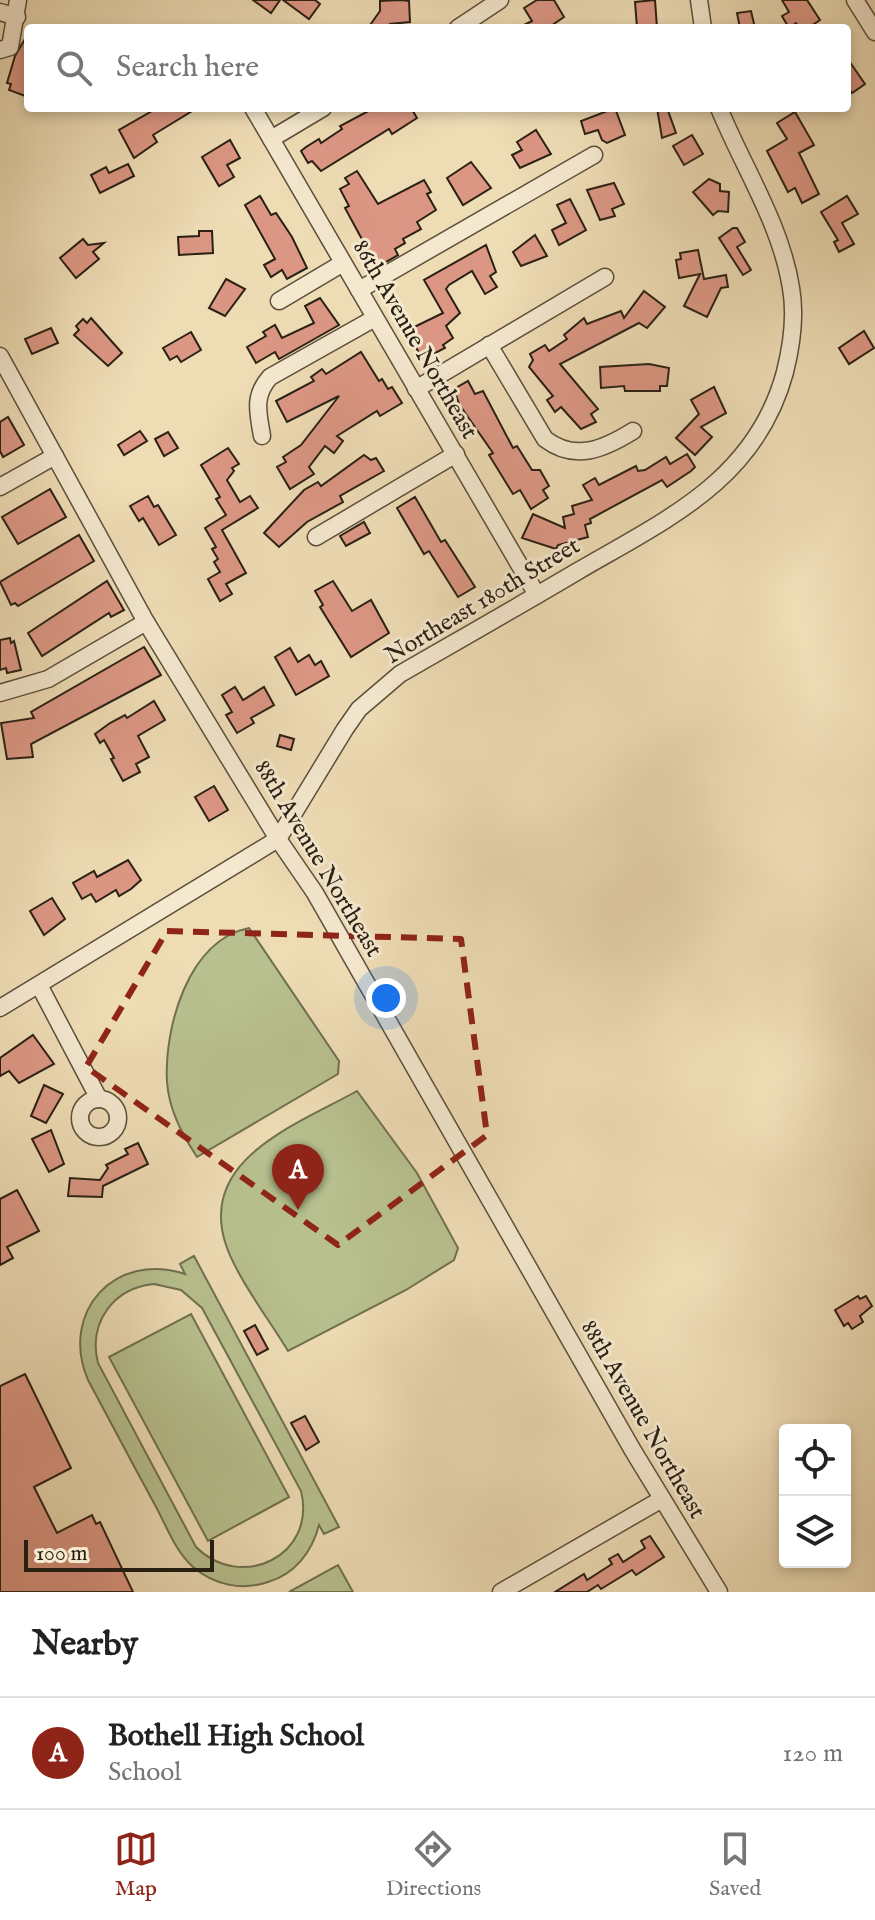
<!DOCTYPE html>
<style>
:root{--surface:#fff;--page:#f6f6f6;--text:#222;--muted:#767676;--line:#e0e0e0;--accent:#8f2418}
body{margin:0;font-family:"IM FELL English",serif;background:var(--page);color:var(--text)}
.controls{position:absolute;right:24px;bottom:24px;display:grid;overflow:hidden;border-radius:8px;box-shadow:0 4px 12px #0003}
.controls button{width:72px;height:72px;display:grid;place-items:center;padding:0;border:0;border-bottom:2px solid var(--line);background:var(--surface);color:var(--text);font:40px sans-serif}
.scale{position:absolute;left:24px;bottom:20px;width:190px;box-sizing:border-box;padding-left:8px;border:4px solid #2a2012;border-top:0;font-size:22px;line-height:28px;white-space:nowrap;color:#2a2012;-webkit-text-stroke:6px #f4e8cf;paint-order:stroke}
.you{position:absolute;left:386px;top:998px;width:28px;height:28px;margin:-20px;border:6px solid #fff;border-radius:50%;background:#1a73e8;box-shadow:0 0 0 12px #1a73e833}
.badge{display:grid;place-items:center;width:52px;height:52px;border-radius:50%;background:var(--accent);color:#fff;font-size:26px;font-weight:700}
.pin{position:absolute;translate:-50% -66px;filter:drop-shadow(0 2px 4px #0008)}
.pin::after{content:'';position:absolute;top:42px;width:28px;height:24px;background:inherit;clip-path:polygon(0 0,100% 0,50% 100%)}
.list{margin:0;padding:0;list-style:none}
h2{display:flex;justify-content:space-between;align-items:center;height:104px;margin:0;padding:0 32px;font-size:34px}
h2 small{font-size:26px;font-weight:400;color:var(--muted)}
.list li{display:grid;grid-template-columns:52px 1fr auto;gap:24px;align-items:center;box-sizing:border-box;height:112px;padding:0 32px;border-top:2px solid var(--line)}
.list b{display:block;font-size:30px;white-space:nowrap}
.list p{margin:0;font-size:26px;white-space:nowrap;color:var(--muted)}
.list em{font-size:26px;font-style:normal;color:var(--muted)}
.icon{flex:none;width:44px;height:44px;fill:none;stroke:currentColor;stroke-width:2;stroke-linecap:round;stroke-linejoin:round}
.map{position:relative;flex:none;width:875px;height:1592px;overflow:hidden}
.search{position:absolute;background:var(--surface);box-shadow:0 4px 12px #0003;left:24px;right:24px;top:24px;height:88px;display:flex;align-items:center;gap:20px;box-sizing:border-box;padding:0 28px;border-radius:8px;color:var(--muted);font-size:30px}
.sheet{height:216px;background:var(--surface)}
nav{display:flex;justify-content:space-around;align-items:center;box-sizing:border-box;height:112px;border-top:2px solid var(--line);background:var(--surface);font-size:22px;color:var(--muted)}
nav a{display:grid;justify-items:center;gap:4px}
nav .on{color:var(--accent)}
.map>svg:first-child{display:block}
</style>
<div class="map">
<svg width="875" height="1592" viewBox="0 0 875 1592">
<rect width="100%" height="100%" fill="#eedcb5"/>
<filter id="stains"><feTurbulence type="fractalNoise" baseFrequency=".0025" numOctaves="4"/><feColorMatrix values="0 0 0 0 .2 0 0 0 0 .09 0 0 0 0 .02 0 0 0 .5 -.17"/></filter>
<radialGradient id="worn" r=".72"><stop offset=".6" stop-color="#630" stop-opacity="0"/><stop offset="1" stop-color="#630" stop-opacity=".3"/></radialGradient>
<g fill="#b7c08e" stroke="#707050" stroke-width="2" fill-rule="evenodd">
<path d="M249,928L339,1061L338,1074L197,1157C182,1134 169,1110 167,1082C164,1028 188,940 249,928Z"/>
<path d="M357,1091L417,1173L458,1248L454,1260L406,1290L288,1351C270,1321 236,1276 226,1245C197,1159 298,1124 357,1091Z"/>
<path d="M194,1256L339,1527L324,1534L319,1525C312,1552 295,1574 268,1582C242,1591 214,1585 193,1567C175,1551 166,1525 155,1505C132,1463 110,1421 88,1380C59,1312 115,1251 185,1274L180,1264ZM154,1284L181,1290L202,1308L301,1491C317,1556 241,1592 196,1547L98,1363C88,1323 113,1288 154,1284Z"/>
<polygon points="191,1314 289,1497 208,1541 109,1357"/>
<polygon points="338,1565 353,1592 289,1592"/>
</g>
<g fill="#dc9784" stroke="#2a2012" stroke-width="2">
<polygon points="253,0 280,0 271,13"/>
<polygon points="283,0 315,0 320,4 309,19"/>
<polygon points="401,0 409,1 410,22 390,24 387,28 368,28 380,11 380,1"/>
<polygon points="537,0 554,0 564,17 548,28 518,28 532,21 524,8"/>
<polygon points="655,0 657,28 637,28 635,2"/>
<polygon points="782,0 807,0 820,20 808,28 800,28 796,23 789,28 782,16 789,12"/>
<polygon points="751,11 755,28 740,28 737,13"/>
<polygon points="28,34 28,97 9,90 11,84 7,83 15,56"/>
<polygon points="847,58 865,84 852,93 847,86"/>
<polygon points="150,108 197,108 153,135 157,142 134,158 119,130 152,111"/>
<polygon points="374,108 411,108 417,118 392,134 389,129 321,171 312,161 308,163 301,151 306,147 319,139 321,143 342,129 340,126"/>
<polygon points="615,108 625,135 607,143 602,140 598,130 585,134 581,121"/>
<polygon points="657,108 667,108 676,133 662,138"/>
<polygon points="795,112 814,145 799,153 819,194 802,203 795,188 788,192 767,151 787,139 777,123"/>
<polygon points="536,130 551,154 520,168 512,155 522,150 517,142"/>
<polygon points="692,135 703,154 684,165 673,146"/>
<polygon points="230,140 240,158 227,165 234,177 219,186 202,157"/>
<polygon points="471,162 491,188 463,205 447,178"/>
<polygon points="128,164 134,176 100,193 91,175 106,167 109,173"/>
<polygon points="357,171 378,204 424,180 431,192 427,194 436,210 417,222 421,229 403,239 405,243 395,249 398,255 377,267 345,208 349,206 340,189 349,184 345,178"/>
<polygon points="709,179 720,184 720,191 729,192 728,212 718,211 713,215 693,192"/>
<polygon points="614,183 624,204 612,209 615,216 600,220 587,190"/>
<polygon points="260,196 271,215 276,213 292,237 307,268 287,279 282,270 271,277 264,265 275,259 245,205"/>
<polygon points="847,196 858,214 842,223 854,244 839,252 834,242 838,240 821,212"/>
<polygon points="570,199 586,230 559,245 552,230 566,223 557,205"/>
<polygon points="733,228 737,228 745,242 737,247 751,270 743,275 719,238"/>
<polygon points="199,231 212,231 213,253 179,255 178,237 199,236"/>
<polygon points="535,235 547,256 521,266 513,252"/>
<polygon points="83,239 88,245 104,243 93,252 99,259 76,278 60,258"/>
<polygon points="486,245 496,272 490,276 497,287 485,294 472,271 449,285 446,289 460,313 446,326 453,338 443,345 445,348 422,360 408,330 443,313 424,280"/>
<polygon points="698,250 704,279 726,275 728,287 721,288 707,317 684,306 700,274 679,278 676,260 681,259 680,253"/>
<polygon points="226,279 245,289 225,316 209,308"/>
<polygon points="644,291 665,307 647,328 639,323 560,364 598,409 591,414 596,422 581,429 561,407 555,412 547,400 553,396 529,367 533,360 530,354 545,345 549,351 567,339 564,335 584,318 587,324 621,311 624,318"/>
<polygon points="320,298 339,325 279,359 275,352 256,363 247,347 266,336 263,332 275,325 282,338 314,323 305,306"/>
<polygon points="91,318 122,353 108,366 74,335 79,330 76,326 83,319 87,323"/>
<polygon points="51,328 58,343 32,354 25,339"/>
<polygon points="864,331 874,348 849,364 839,348"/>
<polygon points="191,332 201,350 181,362 177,356 170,360 163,348"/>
<polygon points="361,352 379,381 382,379 388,389 392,387 402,403 380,416 377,411 337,436 343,441 334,453 325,446 309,467 314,474 290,489 277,467 286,462 283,457 301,445 339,396 287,422 276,401 314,381 311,377 322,369 326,374"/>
<polygon points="649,364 669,368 667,386 660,386 660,391 625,391 624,386 601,388 600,367"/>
<polygon points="468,381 475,394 483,391 513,448 517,446 532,470 540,470 549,486 543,490 548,498 531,509 520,490 513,494 489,455 493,453 459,404 454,389"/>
<polygon points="714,387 726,413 701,427 712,437 695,455 676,438 699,414 691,400"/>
<polygon points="8,417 24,445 3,457 0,451 0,422"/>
<polygon points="140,431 147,441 124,455 118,445"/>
<polygon points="168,432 178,448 164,456 155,439"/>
<polygon points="228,448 239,464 232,468 234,471 227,480 240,502 250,496 258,508 222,530 246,573 226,584 232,594 220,601 208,579 220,572 214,562 218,559 212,549 216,547 205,528 226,515 216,499 220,497 201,465"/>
<polygon points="687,454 695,467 691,471 667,487 662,480 590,519 591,523 585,525 588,537 558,545 556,549 522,538 533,514 565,528 563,517 574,514 572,506 592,500 583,485 595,478 599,485 636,466 638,471 645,470 666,457 670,464"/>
<polygon points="364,455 371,460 376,458 384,471 340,496 343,502 307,522 279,547 264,533 304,490 318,482 321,486"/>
<polygon points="50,489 66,517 18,544 2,517"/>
<polygon points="148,496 154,507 158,505 176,535 159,545 143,518 139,521 130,506"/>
<polygon points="415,497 441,542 445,540 475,587 458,597 429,551 424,554 397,508"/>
<polygon points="364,522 370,533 346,546 340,536"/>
<polygon points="79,535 94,561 18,606 15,603 11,605 0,582"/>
<polygon points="107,581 124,610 111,617 109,613 42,656 28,633"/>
<polygon points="333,581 352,611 371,600 389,633 351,657 320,607 323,605 315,591"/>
<polygon points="10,638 11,643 14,641 21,670 7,673 6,668 0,670 0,640"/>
<polygon points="144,647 161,675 31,744 33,757 7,759 1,723 34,718 31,712"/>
<polygon points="290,648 298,662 309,655 315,665 321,661 329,676 296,695 275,657"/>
<polygon points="235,687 243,700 264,687 274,705 251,718 254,723 237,733 226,715 232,712 222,695"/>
<polygon points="154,701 165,720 138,736 149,757 136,764 140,772 123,781 111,759 114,758 104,740 100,743 95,734 110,723 125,715 127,718"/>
<polygon points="280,735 294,739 291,750 277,746"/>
<polygon points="214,786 228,810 209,821 195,797"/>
<polygon points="128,860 141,880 131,889 119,896 116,890 96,902 91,894 82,899 73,883 94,871 97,877"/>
<polygon points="52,898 65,919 44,935 30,911"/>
<polygon points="33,1035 54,1064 19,1083 9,1071 0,1076 0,1058"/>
<polygon points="44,1085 63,1094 46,1123 31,1116"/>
<polygon points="51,1130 64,1164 49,1172 32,1139"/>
<polygon points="138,1143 148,1164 103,1186 102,1197 68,1196 70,1178 100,1180 108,1168 106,1165 128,1154 125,1149"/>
<polygon points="17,1190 39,1231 7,1247 13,1258 0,1265 0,1199"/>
<polygon points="858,1296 860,1299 866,1296 872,1306 860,1316 863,1322 852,1329 848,1323 844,1326 835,1310"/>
<polygon points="255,1325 268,1349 257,1355 244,1331"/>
<polygon points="25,1374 71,1468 34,1487 57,1533 92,1515 96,1524 100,1522 133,1592 0,1592 0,1386"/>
<polygon points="305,1416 319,1442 306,1450 291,1423"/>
<polygon points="650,1536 664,1557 636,1575 632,1570 601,1589 598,1585 587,1592 555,1592 584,1574 587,1580 612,1564 609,1559 618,1554 623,1562 645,1548 641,1541"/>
</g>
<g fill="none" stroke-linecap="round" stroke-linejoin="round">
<g stroke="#5b4f3b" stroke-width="19">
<g id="minor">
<polyline points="699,0 703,28"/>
<polyline points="855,0 875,32"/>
<polyline points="0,12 17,17"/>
<polyline points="458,28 500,0"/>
<polyline points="0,50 10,47 18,0"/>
<polyline points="253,108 537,595"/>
<polyline points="271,139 323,108"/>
<polyline points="359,290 594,155"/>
<polyline points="279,301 343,263"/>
<path d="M489,345L545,439C575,462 604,449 633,431"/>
<polyline points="0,356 146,622 278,839 315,893 632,1449 719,1592"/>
<polyline points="416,389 605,277"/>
<path d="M262,436C258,412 253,396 270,377L375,318"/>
<polyline points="0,487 55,456"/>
<polyline points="316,537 456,454"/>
<polyline points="0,693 48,679 146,622"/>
<polyline points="39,985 99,1099"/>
<path d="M0,1008L278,839L345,729L359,709L400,674C459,640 519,606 578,571C667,519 756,480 785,372C792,344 796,316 791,288C781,224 743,167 719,108"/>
<circle cx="99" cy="1118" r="19"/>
<polyline points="501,1592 662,1499"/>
</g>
</g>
<use href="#minor" stroke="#f4e8cf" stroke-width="16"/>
</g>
<path fill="none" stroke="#8f2418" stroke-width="6" stroke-dasharray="16 10" stroke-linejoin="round" d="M167,931L461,939L487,1135L338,1245L86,1067Z"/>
<g text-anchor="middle" stroke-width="6" stroke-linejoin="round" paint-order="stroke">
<g font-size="24" fill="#2a2012" stroke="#f4e8cf">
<text transform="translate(416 339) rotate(60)" y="8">86th Avenue Northeast</text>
<text transform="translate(482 600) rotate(-31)" y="8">Northeast 180th Street</text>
<text transform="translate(319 858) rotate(59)" y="8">88th Avenue Northeast</text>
<text transform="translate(644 1419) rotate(60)" y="8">88th Avenue Northeast</text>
</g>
</g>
<rect width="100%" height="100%" filter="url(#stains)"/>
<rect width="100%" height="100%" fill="url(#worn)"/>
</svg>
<div class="controls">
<button><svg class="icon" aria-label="locate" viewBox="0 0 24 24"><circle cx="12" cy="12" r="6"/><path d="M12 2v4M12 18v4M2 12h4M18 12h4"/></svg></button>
<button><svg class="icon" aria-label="layers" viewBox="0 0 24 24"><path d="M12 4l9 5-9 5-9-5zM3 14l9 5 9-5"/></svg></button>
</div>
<div class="scale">100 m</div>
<div class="you"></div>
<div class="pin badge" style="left:298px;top:1210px">A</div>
<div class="search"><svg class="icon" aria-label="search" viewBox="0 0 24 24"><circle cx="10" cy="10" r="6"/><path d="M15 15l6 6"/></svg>Search here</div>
</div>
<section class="sheet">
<h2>Nearby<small></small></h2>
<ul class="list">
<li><span class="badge">A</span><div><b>Bothell High School</b><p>School</p></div><em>120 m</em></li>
</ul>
</section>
<nav>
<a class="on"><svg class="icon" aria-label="map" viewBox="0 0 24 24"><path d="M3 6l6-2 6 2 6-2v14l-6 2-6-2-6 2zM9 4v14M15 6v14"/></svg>Map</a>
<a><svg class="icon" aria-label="directions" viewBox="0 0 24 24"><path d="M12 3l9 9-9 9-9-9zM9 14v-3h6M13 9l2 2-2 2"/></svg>Directions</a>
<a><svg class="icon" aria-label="saved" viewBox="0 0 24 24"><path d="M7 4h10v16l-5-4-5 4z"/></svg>Saved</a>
</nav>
